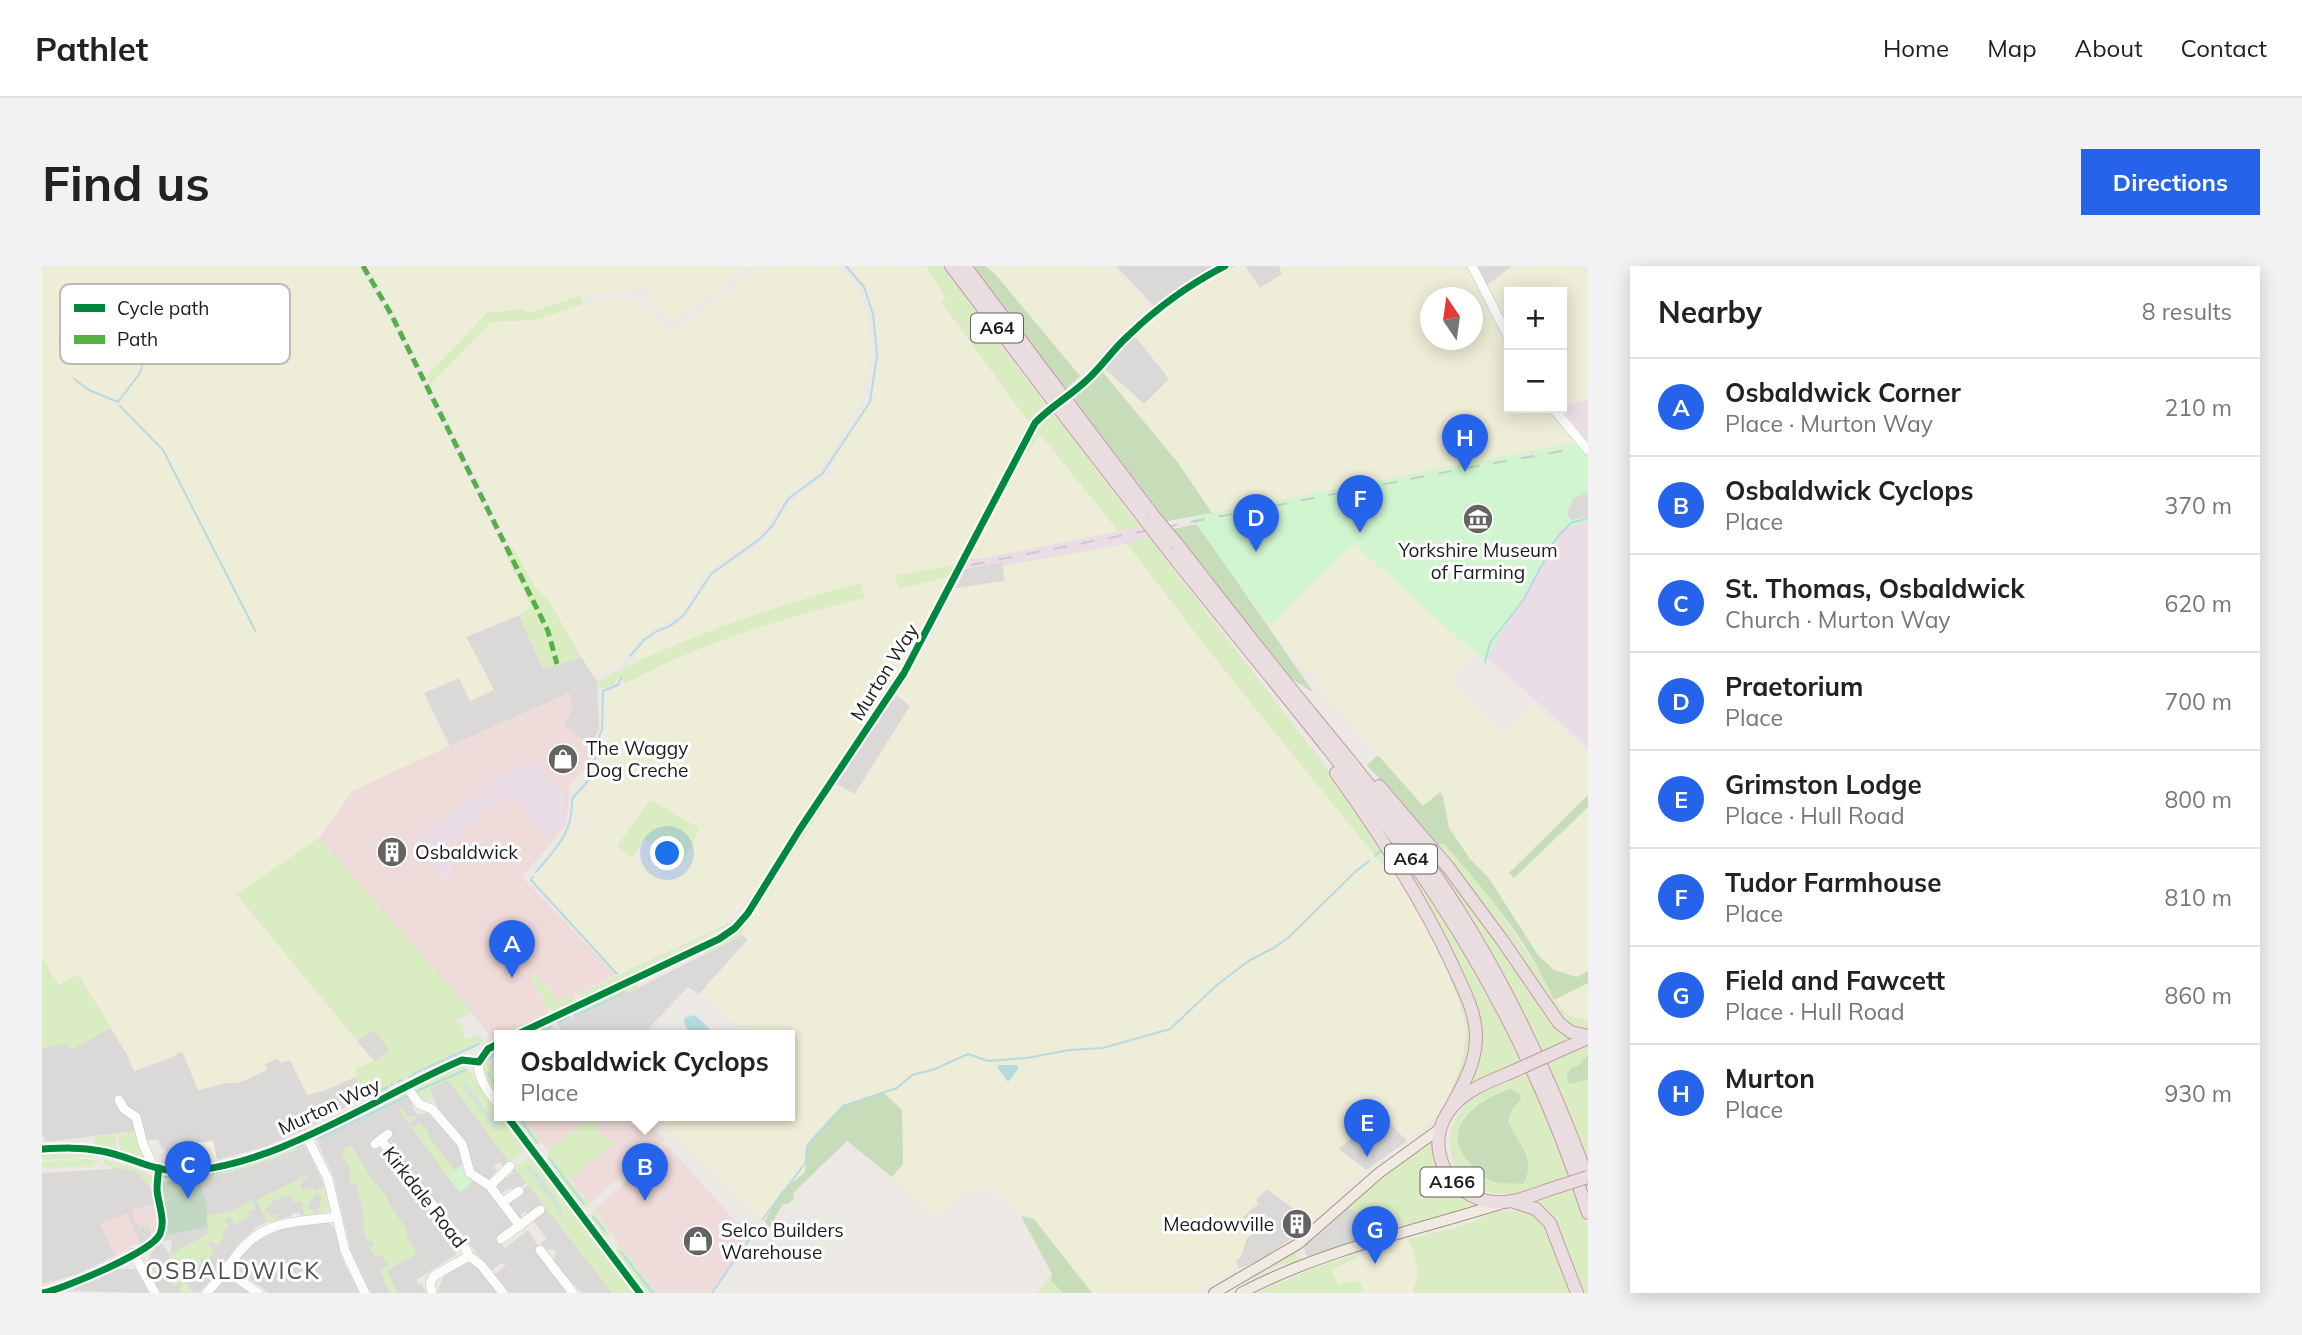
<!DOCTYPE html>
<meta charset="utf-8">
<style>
:root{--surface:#fff;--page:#f2f2f2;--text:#222;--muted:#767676;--line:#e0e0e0;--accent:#2563eb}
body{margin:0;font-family:Mulish,sans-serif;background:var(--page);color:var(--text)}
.controls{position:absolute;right:21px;top:21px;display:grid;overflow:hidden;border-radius:0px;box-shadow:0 4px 18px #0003}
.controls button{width:63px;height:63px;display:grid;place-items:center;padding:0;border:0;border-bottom:2px solid var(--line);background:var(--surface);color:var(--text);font:35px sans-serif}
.compass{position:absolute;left:1378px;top:21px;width:63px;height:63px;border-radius:50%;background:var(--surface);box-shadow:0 4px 18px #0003;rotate:347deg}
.you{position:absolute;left:626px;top:588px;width:24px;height:24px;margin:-18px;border:5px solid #fff;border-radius:50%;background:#1a73e8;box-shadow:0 0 0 10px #1a73e833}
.badge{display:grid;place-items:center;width:46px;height:46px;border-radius:50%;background:var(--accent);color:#fff;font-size:23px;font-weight:700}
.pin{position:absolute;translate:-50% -58px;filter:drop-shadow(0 2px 4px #0008)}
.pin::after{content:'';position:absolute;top:37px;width:24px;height:21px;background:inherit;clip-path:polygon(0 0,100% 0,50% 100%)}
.popup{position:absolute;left:452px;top:764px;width:301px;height:91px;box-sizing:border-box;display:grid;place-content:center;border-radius:0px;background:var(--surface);filter:drop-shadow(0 2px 5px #0005);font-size:23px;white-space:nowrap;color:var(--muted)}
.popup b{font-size:26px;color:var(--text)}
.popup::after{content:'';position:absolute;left:50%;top:100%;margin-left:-14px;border:14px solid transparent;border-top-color:var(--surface)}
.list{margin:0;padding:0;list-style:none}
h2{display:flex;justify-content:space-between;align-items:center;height:91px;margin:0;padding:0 28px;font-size:30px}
h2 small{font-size:23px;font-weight:400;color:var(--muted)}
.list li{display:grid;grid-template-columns:46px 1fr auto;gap:21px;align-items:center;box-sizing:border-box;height:98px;padding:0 28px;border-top:2px solid var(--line)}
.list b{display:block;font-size:26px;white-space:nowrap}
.list p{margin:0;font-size:23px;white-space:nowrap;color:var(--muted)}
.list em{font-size:23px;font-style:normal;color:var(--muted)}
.map{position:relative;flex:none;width:1546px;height:1027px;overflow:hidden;border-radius:0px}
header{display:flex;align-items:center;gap:42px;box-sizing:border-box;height:98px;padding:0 35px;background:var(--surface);border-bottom:2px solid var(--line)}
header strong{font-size:33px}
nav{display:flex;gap:38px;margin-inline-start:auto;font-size:24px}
.intro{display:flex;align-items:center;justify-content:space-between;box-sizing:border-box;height:168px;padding:0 42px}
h1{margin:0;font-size:49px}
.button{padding:18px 32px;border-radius:0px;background:var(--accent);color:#fff;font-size:24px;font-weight:700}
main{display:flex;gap:42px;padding:0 42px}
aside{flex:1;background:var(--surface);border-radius:0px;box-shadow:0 4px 18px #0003}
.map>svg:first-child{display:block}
</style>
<header>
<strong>Pathlet</strong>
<nav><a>Home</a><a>Map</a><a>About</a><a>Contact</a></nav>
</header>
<div class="intro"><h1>Find us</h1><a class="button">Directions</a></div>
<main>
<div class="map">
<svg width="1546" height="1027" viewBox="0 0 1546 1027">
<rect width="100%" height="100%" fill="#ece9e5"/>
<g fill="#dbd9d7">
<polygon points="1074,0 1194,0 1173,10 1119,47"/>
<polygon points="1203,0 1237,0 1240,8 1218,23"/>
<polygon points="1427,0 1470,0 1439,25"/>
<polygon points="1092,69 1128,113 1102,138 1062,102"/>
<polygon points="960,296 963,315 914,322 923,303"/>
<polygon points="477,349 501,403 539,391 555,415 557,462 549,481 522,459 530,442 527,427 408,480 382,427 417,412 452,424 424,371"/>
<polygon points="853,428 869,439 812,529 794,518"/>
<polygon points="699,668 706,673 657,728 646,721 606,763 612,769 526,769 515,759 596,722 695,672"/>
<polygon points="36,709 86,790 92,805 129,792 140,785 157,824 183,817 197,817 225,804 222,798 237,792 313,811 323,831 266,862 226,880 175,894 171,876 144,877 134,879 135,899 128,899 125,894 123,881 120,883 116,874 102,874 94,865 4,876 0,868 0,727"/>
<polygon points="356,747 397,795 327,829 331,794 315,775"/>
<polygon points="406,813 467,896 461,900 458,896 452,900 455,904 448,913 437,910 432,904 423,876 397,844 391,832 387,822"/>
<polygon points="365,830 375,848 386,847 391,851 419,884 436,916 449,926 472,958 456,973 463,982 486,964 526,1027 467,1027 453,1008 464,999 459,997 449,1005 346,876 346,872 336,879 416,976 414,989 374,1014 376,1019 379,1017 384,1027 329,1027 309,985 291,909 277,880 276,873"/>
<polygon points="1339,847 1365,875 1324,904 1296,883"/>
<polygon points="263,879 280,914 287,942 284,946 258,950 258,947 250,947 250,950 225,956 216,960 195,979 176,1007 156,1027 118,1027 103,998 113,981 120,977 128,989 130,974 122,975 121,970 165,961 165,939 157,913"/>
<polygon points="71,901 95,906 104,917 109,920 113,938 98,942 104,959 107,961 110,969 109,972 98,979 85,948 59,958 73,990 36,1008 0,1018 0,907 70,903"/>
<polygon points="472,901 485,917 472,925 468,922 460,927 462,930 460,930 452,919 461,909 464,912 471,907 469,903"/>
<polygon points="487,919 502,938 486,949 483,946 479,949 481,952 476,951 465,936"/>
<polygon points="1225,922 1267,955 1272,957 1221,993 1196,1003 1194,994 1199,991 1204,974 1199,952 1216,938 1214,934"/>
<polygon points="1305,940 1341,965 1269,991 1264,989 1262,980"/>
<polygon points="504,942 557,1009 570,1027 540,1027 522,1008 512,995 514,986 512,983 504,984 498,977 505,973 490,953"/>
<polygon points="285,956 292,961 300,992 317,1027 227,1027 193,1002 194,997 206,980 235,962"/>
<polygon points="421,996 432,998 456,1027 395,1027 402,1008"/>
<polygon points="73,1003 94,1003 107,1027 27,1025"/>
<polygon points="190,1012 211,1027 171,1027 183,1013"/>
</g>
<g fill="#efdbd9">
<polygon points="278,379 370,497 527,427 530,442 522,459 549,481 548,500 528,518 524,559 480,611 574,709 518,735 493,708 490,713 507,748 503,750 518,769 458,769 458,780 277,572 309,527"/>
<polygon points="458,788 458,821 448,802 449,796"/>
<polygon points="478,849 600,849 624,874 547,937"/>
<polygon points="625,879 707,970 669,1027 614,1027 552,944"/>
<polygon points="113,938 118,957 109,972 108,962 103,960 98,962 92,954 90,944"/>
<polygon points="86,948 98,979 92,978 73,990 58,958"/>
</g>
<g fill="#eadde6">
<polygon points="1546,133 1546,176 1520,142"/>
<polygon points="1546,256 1546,481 1445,391 1504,290 1518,263"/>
<polygon points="1098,261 1106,270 1085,278 961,300 960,296 923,303 929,291 936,293"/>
<polygon points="487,491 523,529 521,558 506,571 476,537 464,528 397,586 414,606 405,615 373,580 372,573"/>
</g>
<polygon fill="#f6f5e0" points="171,875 175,894 135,899 134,879"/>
<g fill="#eeedd7" fill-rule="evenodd">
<path d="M0,0H317L357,72L489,340L477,349L424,371L452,424L428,435L417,412L382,427L405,481L310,525L277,572L194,628L331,794L313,803L316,810L284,824L265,829L248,794L239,797L236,792L223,798L225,804L196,817H183L156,824L140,785L92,805L86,790L37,709L17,719L0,693ZM92,33L100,57L108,92L100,99Z"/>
<polygon points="326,0 711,0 628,57 602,22 537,30 488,47 445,47 385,110"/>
<polygon points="722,0 798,0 814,20 826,53 828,92 817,138 778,204 747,229 721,267 662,307 645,339 637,348 600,371 577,396 552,411 507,335 494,322 471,282 389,118 449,56 492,54 541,38 573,33 589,33 603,35 623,64 630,65"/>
<polygon points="808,0 884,0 905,32 899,36 986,155 915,299 854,309 857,323 906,311 876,373 857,405 699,643 687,650 685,658 577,708 490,614 525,571 531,553 537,555 634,620 642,595 657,562 608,534 575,580 535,549 531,537 547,519 556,503 557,479 564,456 564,429 583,417 635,392 702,366 749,350 823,331 818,318 749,336 685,358 596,395 593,386 606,373 640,355 671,309 704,287 708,288 725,270 749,236 762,223 783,209 791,211 795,187 834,127 832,120 838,90 841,88 836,70 834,46 823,20"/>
<polygon points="947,0 1069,0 1107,41 1069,76 1038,110"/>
<path d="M1194,0H1203L1218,22L1240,8L1237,0H1275L1278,5L1286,0H1424L1467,89V142H1503L1530,174L1536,176L1170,247L1136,197L1059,104L1062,102L1102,138L1127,113L1092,69L1136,35L1173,10ZM1388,32H1430V74H1388Z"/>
<polygon points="1470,0 1546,0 1546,133 1520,140 1520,26 1467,26 1467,57 1463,56 1444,20"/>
<polygon points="998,168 1076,265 936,293 929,291 971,208"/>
<polygon points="1085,278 1183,405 1333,590 1359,615 1376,643 1400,693 1418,741 1424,766 1418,804 1400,845 1365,875 1339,848 1296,883 1324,904 1299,925 1272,957 1225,923 1214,934 1216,938 1200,952 1211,967 1204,974 1199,991 1194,994 1196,1003 1150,1027 1050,1027 992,953 979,950 944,919 919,925 896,950 850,911 861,898 841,826 818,833 796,844 765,881 763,906 739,926 723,955 613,849 748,849 748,769 709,769 657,728 706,674 699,668 794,518 813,528 868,440 853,428 887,376 914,322 963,315 961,300"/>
<polygon points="1312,278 1433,387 1408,415 1464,467 1491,439 1546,486 1546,705 1536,711 1511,704 1496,689 1446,611 1428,593 1407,562 1401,531 1388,534 1381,541 1286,431 1227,360"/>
<polygon points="1546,717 1546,754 1527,750 1512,734"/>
<polygon points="1365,973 1377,1003 1376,1013 1370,1027 1322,1027 1318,1014 1295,1019 1289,1004 1334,983"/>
</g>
<g fill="#daecc1" fill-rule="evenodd">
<polygon points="884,0 900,0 1003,138 986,155 899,36 904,32"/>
<polygon points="537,30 541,38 492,54 449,56 389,118 385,110 445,47 479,43 488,47"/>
<polygon points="1009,146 1020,158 1098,261 1076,265 998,168 971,208 989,170"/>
<polygon points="1106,270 1290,509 1347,592 1359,615 1333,590 1183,405 1085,278"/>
<polygon points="471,282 494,322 507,335 539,391 501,403 477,349 489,340 462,285"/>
<polygon points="915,299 906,311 857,323 853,309"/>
<path d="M818,317L823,332C759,347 698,366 637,391C619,399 601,409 583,417L576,412L572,419L556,424L555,415C639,372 727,342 818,317Z"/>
<polygon points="790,520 793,521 699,668 695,672 662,688 661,685 692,665 777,539 785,531"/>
<polygon points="608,534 657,562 642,595 602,573 591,591 575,580"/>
<polygon points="1365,557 1529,772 1498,786"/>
<polygon points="277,572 430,746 415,754 424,773 437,768 442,776 382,804 381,803 333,828 347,823 348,824 330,833 327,829 323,831 313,811 316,809 312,803 333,795 348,784 332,764 315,775 194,628"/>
<polygon points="1352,578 1433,702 1481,794 1428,819 1433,803 1438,760 1351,583"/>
<polygon points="1402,578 1445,626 1504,715 1512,734 1527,750 1546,754 1546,762 1524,758 1395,579"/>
<path d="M1376,643C1398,683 1433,736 1430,782C1428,806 1412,826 1400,845C1411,820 1423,796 1424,768C1426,741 1389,670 1376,643Z"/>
<polygon points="685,655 687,658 684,661 578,712 686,662 680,667 541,731 536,728 685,658"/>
<polygon points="0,693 17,719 36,709 69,762 29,784 25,777 0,783"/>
<polygon points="492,707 517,734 532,729 532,735 511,745 506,744 513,740 505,743 490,713"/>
<polygon points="594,717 596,722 532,751 530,747"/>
<polygon points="1546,779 1546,789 1535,801 1546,814 1546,897 1504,798 1537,781"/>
<path d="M458,780V788C439,802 458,813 458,831C446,816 438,809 444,789Z"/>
<path d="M416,801H424L427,804L451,842L483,885L467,896L406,814L388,822L391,832L381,835L377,832L375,821L382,815ZM422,814L443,840L450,857L422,822Z"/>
<path d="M1486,807L1529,909C1507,916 1484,928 1461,928C1414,927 1389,873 1424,839C1441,822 1466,818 1486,807ZM1469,823L1470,843L1466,855L1482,885L1480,918L1448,915Z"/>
<polygon points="360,827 364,829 296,862 294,859"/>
<polygon points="360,841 365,851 376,850 368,857 371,861 377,857 385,864 388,873 413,904 405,910 356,843"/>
<polygon points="472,849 478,849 500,878 493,878"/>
<path d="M551,851C555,864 560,873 574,877L527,913L544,935L550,936L543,941C533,937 509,901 505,890L510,881Z"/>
<polygon points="96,865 108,894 78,885 76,868"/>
<polygon points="73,868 75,884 52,880 52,871"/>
<polygon points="1394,873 1399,904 1437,937 1437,940 1368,960 1367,957 1341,965 1305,940 1367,889"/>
<path d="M260,877L262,881C217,899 171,915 121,916L124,909L143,907Z"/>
<polygon points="309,879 332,916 343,928 349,941 365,964 365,971 375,988 345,1005 356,1027 348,1027 343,1017 341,1017 343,1015 338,1004 348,998 348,996 345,997 339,989 333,991 328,981 333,979 331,975 325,976 324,969 320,968 323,966 321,956 323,955 314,917 309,918 307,910 309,909 307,898 305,898 299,888 302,887 300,883"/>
<polygon points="0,885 57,887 57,890 0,894"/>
<path d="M488,891L591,1027H570L472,901ZM487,899C498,911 523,937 522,952L489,907L482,902Z"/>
<polygon points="38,893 57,894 56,896 48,901 0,902 0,896"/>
<polygon points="61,893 90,901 112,911 110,919 104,917 95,906 65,900"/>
<polygon points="267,908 268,910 259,914 260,924 271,921 273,925 282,922 287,942 284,946 278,947 275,944 281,932 274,927 265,941 275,947 262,949 260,935 251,936 250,928 230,935 231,941 228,938 227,942 223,942 224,947 228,946 228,949 235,948 235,952 225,956 214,934"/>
<polygon points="1533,922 1546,961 1546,1027 1538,1027 1507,945 1489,935 1517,924"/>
<polygon points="210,935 213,942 206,946 208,950 202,954 199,954 195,959 187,950 182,954 187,959 181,966 183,968 176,980 169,975 167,978 161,975 172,983 167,995 159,990 159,999 147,1008 143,1015 151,1027 139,1027 136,1022 141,1019 140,1016 132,1020 125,1007 110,1012 106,1003 112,1002 119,996 120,999 129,999 128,1007 136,1003 128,989 167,967 165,949 187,946"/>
<polygon points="552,944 570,970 560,969 550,956 549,949"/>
<path d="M1458,945L1488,946L1505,962L1515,992L1524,1004L1532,1027H1370C1380,1007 1374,993 1366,973L1413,962Z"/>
<polygon points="576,977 614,1027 604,1027 573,986"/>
<polygon points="1253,984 1255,992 1260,996 1247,1001 1244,997 1239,998 1200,1018 1198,1017"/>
<polygon points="1315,988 1315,992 1289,1004 1296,1019 1318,1014 1322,1027 1215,1027 1267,1004"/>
<polygon points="1010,1009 1009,1015 1021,1027 994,1027"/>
</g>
<g fill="#c7dcb8">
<polygon points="930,0 943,0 953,8 1038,110 1024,123"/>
<polygon points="92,32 100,57 108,92 100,99 67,47"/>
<polygon points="1059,104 1136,197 1170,247 1125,255 1031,132"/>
<polygon points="1155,258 1272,427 1250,413 1131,263"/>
<path d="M1336,489L1381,540L1398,526L1401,531L1407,562L1428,593L1446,611L1496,689L1512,704L1535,711L1546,705V717L1512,734C1489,679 1442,622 1402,578L1395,579L1325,499Z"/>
<polygon points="1546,529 1546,541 1472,612 1467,607"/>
<polygon points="1546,789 1546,814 1526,818 1525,809 1529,802 1535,801"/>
<path d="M1469,823L1477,827L1479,834L1470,843L1466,855C1476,879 1496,893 1481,918C1471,917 1456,919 1448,914C1442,911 1436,904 1431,900C1393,865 1434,834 1469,823Z"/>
<polygon points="841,826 860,844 861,898 850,911 805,875 751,927 752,932 746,938 741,938 727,962 723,955 739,926 763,906 765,881 768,876 802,840"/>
<polygon points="979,950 992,953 1050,1027 1021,1027 1009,1015 1010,1008"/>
</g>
<g fill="#d2e4d8">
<polygon points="422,814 457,860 455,865 421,822"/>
<path d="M487,899C498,911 522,937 522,953L489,907L482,902Z"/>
</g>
<polygon fill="#c3d8c2" points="157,913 165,939 165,961 121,970 121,916"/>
<g fill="#d0f5cf">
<polygon points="1536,176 1546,188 1546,256 1518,263 1443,396 1312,278 1227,359 1149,251"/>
<polygon points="422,898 430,913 427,920 418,926 405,910"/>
</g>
<polygon fill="#dad9d7" points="1546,226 1546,250 1529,254 1525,247 1531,233"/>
<g fill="#b5dbe2">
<path d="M652,749C658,752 667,764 674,769H647L642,756L643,752Z"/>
<polygon points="957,799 976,799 976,803 966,816 955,801"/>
</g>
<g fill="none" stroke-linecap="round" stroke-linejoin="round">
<g stroke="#b5dbe2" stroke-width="2">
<polyline points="32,113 47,124 76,136 98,107 103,88"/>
<polyline points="78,140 121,184 214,366"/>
<polyline points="588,390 603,373 615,365 628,360 642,349 669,308 718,273 731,259 746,233 780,208 828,136 835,89 831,48 822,21 804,0"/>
<polyline points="1443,396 1448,377 1482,333 1513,274 1529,257 1546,252"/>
<polyline points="1333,590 1338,585 1340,586"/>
<path d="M494,606C515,581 531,567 530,533L553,507V482L560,463L561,425L576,419L579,412"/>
<polyline points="491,611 489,614 575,708"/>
<polyline points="532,750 582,727 581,724"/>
<polyline points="516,757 528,751"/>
<polyline points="492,769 509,761"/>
<polyline points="447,792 458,786"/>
<polyline points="382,803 437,778"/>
<polyline points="446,807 458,826"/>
<polyline points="367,811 379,804"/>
<polyline points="355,816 360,814"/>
<polyline points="349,819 351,818"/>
<polyline points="375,825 423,804"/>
<polyline points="328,830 346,821"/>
<polyline points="475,849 495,876"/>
<polyline points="275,873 365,830"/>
<polyline points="248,883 261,879"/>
<polyline points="237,887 246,884"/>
<polyline points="231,890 234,888"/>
<polyline points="221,893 228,891"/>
<polyline points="508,893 541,937"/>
<polyline points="203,899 218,894"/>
<polyline points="183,905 197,901"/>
<polyline points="175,907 179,906"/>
<polyline points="120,911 147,912 172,908"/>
<polyline points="551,951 563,965"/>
<polyline points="721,953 764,896 765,881 768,876 801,840 855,822 870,809 893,803 926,788 946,795 985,792 1027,784 1061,782 1128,763 1176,718 1208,694 1230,683 1246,672 1314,605 1327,595"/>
<polyline points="579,986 611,1027"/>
<polyline points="670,1027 715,962"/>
</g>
<g stroke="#c4c3c1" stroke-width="10">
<g id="minor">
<polyline points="1430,0 1467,72"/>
<polyline points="1511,142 1546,184"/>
<path d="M474,769L677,673L693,662L706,647L758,563L862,407L993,157C1009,140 1030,129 1047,112C1061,99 1072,82 1087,69C1116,41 1148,18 1183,0"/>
<path d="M437,796C434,812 448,828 458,841"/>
<polyline points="437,796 446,783 458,777"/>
<polyline points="365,821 377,838 390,843 420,878 428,907 448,920 478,960"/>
<polyline points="77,834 82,843 94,851 101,878 111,900"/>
<polyline points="464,849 598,1027"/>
<polyline points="264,869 286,913 303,985 323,1027"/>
<polyline points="339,874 421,977 427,990"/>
<polyline points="333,878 346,868"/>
<path d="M0,883C20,882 39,881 59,885C85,889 110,905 137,905C228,905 337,829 420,794L437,796"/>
<polyline points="448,920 468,900"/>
<polyline points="460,937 477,925"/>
<polyline points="459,973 498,944"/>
<polyline points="498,984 531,1027"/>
<polyline points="91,987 113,1027"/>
<polyline points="427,990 439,999 461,1027"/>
<polyline points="184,1004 216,1027"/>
<path d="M1,1027C23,1022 110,986 118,968C124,955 116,937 115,924C115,916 116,909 117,902"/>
<path d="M164,1027C178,1014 186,998 199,984C225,953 258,956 295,951"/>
<polyline points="390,1027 388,1017 392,1010 427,990"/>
</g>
</g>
<g stroke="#a29682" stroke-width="12">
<g id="major">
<polyline points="1172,1027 1256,978 1337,907 1399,862"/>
<path d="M1199,1027C1280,984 1372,965 1458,938"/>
</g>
</g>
<g stroke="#c49aa7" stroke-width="14">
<g id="highway">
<polyline points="909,0 1002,123"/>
<polyline points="923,0 1010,116"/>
<polyline points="1033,146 1111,249"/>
<polyline points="1025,153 1100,250"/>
<path d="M1135,278C1179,334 1222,390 1267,445C1320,509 1373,574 1417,645C1470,729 1511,819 1546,913"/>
<path d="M1123,280C1204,383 1290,482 1366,589C1443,698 1505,820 1546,947"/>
<path d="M1294,507C1338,568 1378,630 1410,698C1420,721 1433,743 1434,768C1435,796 1421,819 1408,843"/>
<polyline points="1337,520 1406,601 1460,674 1517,757 1529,766 1546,770"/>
<polyline points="1521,783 1546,772"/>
<path d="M1472,805C1451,814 1427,822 1411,840C1378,876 1405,932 1452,936C1473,938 1495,927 1515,921"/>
<polyline points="1472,936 1494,943 1508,957 1535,1027"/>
</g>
</g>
<use href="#minor" stroke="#fcfcfb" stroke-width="9"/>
<use href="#major" stroke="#f0eae3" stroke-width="10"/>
<use href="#highway" stroke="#eadddf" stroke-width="12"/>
<polyline stroke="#cacac9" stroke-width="2" stroke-dasharray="14 14" stroke-linecap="butt" points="929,299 1425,202 1531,183"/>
<g stroke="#c49aa7" stroke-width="14" stroke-linecap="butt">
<g id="highway-bridge">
<polyline points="1010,116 1033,146"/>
<polyline points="1002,123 1025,153"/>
<polyline points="1111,249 1135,278"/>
<polyline points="1100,250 1123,280"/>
<polyline points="1472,805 1521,783"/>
<polyline points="1515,921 1546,911"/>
</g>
</g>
<use href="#highway-bridge" stroke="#eadddf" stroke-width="12"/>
<polyline stroke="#55b145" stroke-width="5" stroke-dasharray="10 5" stroke-linecap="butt" points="321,0 349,48 506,365 515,398"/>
<g stroke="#fff" stroke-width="11">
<g id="cycleway">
<path d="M474,769L677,673L693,662L706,647L758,563L862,407L993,157C1009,140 1030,129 1047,112C1061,99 1072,82 1087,69C1116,41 1148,18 1183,0"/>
<polyline points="464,849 598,1027"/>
<path d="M0,883C20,882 39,881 59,885C85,889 110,905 137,905C228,905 337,829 420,794L437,796L446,783L458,777"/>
<path d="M1,1027C23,1022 110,986 118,968C124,955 116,937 115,924C115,916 116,909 117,902"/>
</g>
</g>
<use href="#cycleway" stroke="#00873e" stroke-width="7"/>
</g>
<defs>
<g id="museum-disc" transform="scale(1.575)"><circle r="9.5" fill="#656463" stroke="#fff"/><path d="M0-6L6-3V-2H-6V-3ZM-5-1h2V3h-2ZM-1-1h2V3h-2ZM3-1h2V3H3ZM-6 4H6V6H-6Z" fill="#fff"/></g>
<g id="shop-disc" transform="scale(1.575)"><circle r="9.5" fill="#656463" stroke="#fff"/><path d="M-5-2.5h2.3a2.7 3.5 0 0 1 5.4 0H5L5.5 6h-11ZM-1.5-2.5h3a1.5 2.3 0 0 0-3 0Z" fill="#fff"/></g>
<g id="building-disc" transform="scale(1.575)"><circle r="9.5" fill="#656463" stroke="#fff"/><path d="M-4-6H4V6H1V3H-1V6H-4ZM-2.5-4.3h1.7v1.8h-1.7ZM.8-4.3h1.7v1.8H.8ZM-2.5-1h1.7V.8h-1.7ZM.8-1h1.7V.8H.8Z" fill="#fff"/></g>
</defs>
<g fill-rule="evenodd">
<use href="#museum-disc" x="1436" y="253"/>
<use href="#shop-disc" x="521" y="493"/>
<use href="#building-disc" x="350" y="586"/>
<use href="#building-disc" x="1255" y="958"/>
<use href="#shop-disc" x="656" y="975"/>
</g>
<g text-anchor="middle" stroke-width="6" stroke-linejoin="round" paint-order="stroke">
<g fill="#fff" stroke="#616161" stroke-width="2">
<rect x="929" y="47.5" width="52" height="29" rx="5"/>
<rect x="1343" y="578.5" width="52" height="29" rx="5"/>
<rect x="1378.5" y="901.5" width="63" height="29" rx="5"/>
</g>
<g font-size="18" font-weight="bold" fill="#1d1d1d">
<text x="955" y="68">A64</text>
<text x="1369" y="599">A64</text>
<text x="1410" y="922">A166</text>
</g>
<g font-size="19" fill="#1d1d1d" stroke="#fff" text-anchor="start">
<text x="1436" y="291" text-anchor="middle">Yorkshire Museum<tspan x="1436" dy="22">of Farming</tspan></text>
<text x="544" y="489">The Waggy<tspan x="544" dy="22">Dog Creche</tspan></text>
<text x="373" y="593">Osbaldwick</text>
<text x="1232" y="965" text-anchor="end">Meadowville</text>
<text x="679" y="971">Selco Builders<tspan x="679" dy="22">Warehouse</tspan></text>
</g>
<g font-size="19" fill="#1d1d1d" stroke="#fff">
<text transform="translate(842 406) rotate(-58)" y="7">Murton Way</text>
<text transform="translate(287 840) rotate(-25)" y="7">Murton Way</text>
<text transform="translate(383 931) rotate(52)" y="7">Kirkdale Road</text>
</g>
<g font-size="23" letter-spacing="2" fill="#505050" stroke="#fff">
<text x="191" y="1013">OSBALDWICK</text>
</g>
</g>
<rect x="18" y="18" width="230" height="80" rx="10" fill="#fff" stroke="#bbb" stroke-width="2"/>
<rect x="32" y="38" width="31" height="8" fill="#00873e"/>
<rect x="32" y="69" width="31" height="9" fill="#55b145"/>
<g font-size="19" fill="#1d1d1d">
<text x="75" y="49">Cycle path</text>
<text x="75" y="80">Path</text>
</g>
</svg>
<div class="controls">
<button>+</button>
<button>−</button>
</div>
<svg class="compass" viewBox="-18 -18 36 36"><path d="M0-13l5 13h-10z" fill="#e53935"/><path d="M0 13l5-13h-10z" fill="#767676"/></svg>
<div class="you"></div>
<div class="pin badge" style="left:470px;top:712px">A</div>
<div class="pin badge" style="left:603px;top:935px">B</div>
<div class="popup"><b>Osbaldwick Cyclops</b>Place</div>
<div class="pin badge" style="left:146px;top:933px">C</div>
<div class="pin badge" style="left:1214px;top:286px">D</div>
<div class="pin badge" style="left:1325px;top:891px">E</div>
<div class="pin badge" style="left:1318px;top:267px">F</div>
<div class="pin badge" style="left:1333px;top:998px">G</div>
<div class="pin badge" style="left:1423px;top:206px">H</div>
</div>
<aside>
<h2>Nearby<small>8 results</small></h2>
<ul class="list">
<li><span class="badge">A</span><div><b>Osbaldwick Corner</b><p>Place · Murton Way</p></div><em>210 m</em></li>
<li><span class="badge">B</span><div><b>Osbaldwick Cyclops</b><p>Place</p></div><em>370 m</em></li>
<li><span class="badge">C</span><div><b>St. Thomas, Osbaldwick</b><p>Church · Murton Way</p></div><em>620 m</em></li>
<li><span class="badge">D</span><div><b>Praetorium</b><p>Place</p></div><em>700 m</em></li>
<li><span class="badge">E</span><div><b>Grimston Lodge</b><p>Place · Hull Road</p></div><em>800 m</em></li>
<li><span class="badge">F</span><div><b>Tudor Farmhouse</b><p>Place</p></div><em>810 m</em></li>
<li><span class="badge">G</span><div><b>Field and Fawcett</b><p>Place · Hull Road</p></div><em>860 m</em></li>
<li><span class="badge">H</span><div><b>Murton</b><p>Place</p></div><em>930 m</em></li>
</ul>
</aside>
</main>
